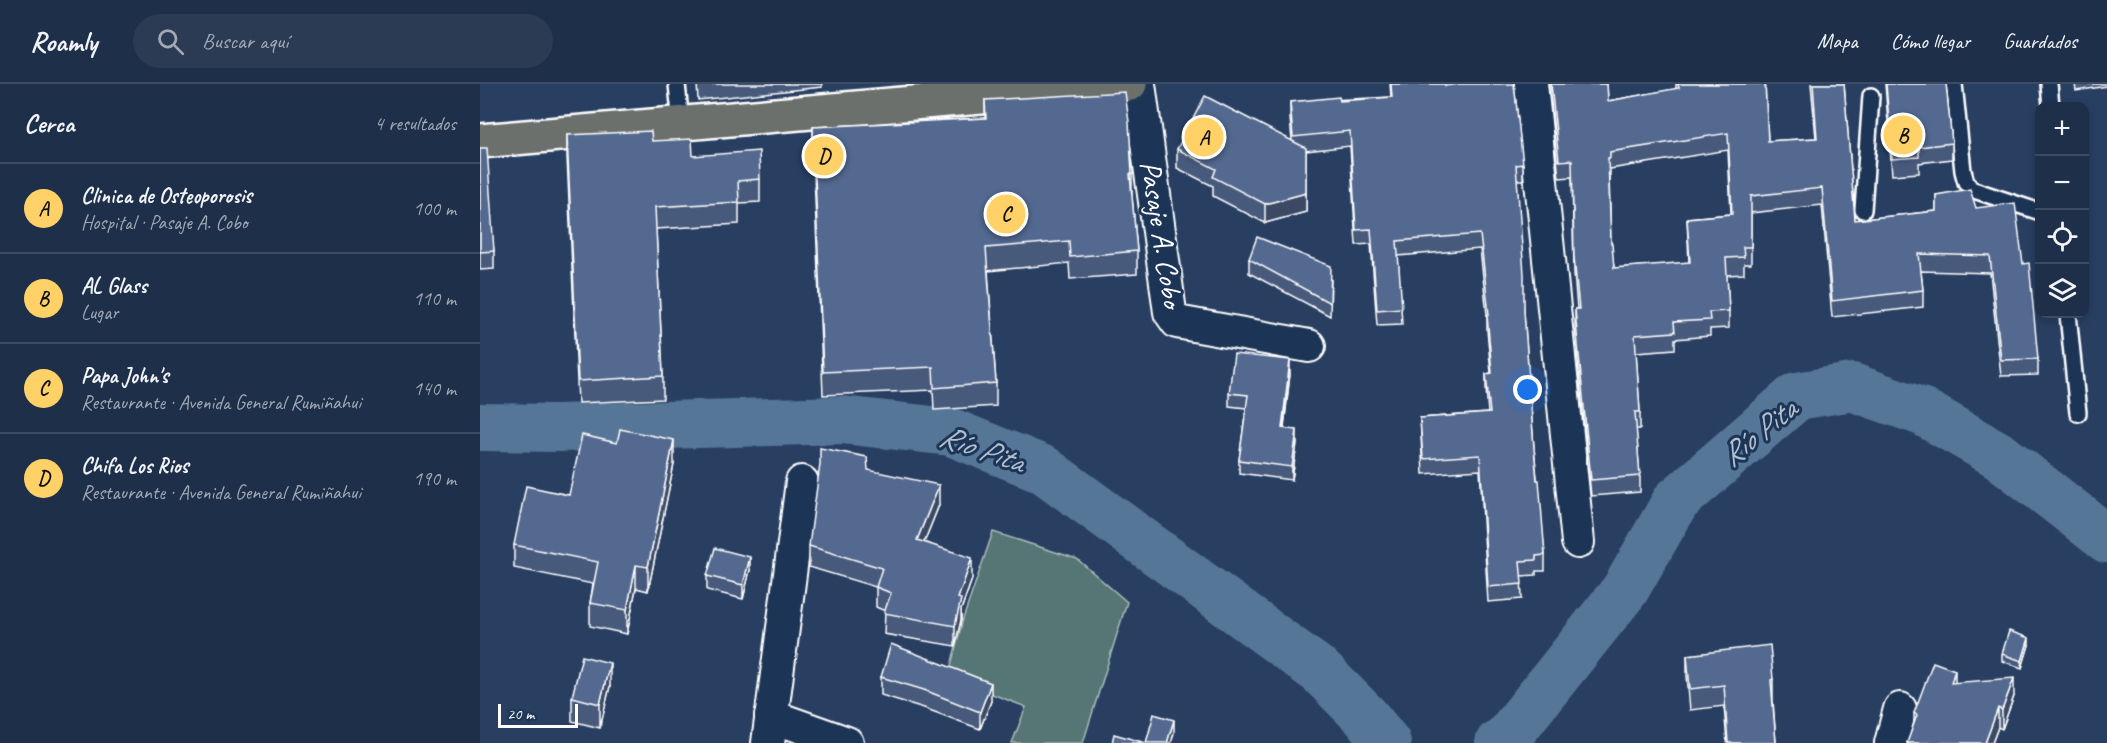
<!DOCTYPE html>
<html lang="es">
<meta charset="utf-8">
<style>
:root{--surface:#1e2f4a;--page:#2b3b54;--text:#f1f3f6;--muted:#a1a9b5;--line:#3c4a62;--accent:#ffd166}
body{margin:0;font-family:Caveat,sans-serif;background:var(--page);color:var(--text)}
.controls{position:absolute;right:18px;top:18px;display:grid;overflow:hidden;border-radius:12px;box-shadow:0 3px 9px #0003}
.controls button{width:54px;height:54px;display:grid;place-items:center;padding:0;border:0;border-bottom:2px solid var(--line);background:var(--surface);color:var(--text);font:30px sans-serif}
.scale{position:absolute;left:18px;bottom:15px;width:80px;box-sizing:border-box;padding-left:6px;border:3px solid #fff;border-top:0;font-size:16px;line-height:21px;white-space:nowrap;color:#fff;-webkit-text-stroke:4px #1d3557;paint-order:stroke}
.you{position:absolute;left:1048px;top:306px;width:21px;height:21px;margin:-15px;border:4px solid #fff;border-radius:50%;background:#1a73e8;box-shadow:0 0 0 9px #1a73e833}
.badge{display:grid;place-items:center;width:39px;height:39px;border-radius:50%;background:var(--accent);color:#111;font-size:20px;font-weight:700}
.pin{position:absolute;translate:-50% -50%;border:3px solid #fff;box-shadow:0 2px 6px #0006}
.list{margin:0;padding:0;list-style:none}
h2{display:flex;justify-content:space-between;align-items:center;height:78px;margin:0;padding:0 24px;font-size:26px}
h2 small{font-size:20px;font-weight:400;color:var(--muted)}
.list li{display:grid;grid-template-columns:39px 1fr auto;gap:18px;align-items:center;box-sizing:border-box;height:90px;padding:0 24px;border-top:2px solid var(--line)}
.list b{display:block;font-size:22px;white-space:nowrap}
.list p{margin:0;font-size:20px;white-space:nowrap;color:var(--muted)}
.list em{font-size:20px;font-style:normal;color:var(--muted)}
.icon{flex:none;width:33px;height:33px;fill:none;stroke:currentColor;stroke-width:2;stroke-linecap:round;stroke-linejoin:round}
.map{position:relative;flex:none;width:1627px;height:659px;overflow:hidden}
header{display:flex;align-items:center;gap:36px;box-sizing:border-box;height:84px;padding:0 30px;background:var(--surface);border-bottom:2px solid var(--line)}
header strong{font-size:28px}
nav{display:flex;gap:33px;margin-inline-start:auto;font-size:21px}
.search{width:420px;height:54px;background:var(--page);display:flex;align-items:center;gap:15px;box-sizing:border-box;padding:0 21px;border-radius:33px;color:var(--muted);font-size:22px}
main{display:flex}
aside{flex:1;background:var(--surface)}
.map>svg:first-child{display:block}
</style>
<header>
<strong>Roamly</strong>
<div class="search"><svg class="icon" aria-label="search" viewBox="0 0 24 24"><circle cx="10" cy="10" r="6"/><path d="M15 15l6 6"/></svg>Buscar aquí</div>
<nav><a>Mapa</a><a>Cómo llegar</a><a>Guardados</a></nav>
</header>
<main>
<aside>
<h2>Cerca<small>4 resultados</small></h2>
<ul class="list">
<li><span class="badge">A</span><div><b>Clinica de Osteoporosis</b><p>Hospital · Pasaje A. Cobo</p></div><em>100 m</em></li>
<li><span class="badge">B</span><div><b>AL Glass</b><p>Lugar</p></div><em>110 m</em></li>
<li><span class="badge">C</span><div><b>Papa John's</b><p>Restaurante · Avenida General Rumiñahui</p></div><em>140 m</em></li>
<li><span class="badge">D</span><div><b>Chifa Los Rios</b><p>Restaurante · Avenida General Rumiñahui</p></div><em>190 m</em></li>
</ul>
</aside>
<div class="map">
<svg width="1627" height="659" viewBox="0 0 1627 659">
<rect width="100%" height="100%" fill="#283f62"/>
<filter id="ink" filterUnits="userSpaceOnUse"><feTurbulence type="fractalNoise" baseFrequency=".0167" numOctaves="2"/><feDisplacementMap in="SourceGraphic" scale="12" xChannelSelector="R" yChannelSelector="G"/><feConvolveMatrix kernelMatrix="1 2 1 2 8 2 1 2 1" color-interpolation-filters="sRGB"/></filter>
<g filter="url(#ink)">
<polygon fill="#567574" stroke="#aababa" stroke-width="1.5" points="513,448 597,475 647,518 603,659 532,659 546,623 468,593 483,535"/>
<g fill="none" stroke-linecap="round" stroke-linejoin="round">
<g stroke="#557696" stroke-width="48">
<polyline points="0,343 77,344 362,336 471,348 563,385 840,587 885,632 907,659"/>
<polyline points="1019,659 1025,656 1145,506 1196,417 1317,312 1372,303 1443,328 1520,372 1627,455"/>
</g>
<g stroke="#fff" stroke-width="20">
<g id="service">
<polyline points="197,0 201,40"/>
<polyline points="1474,0 1483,87 1486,98 1491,105 1560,128"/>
<polyline points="1569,0 1571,22"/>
<polyline points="1383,126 1391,12"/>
<polyline points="1588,230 1598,329"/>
</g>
</g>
<g stroke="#fff" stroke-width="36">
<g id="minor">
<polyline points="659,0 690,228 697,238 829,262"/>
<polyline points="1051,0 1098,458"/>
<polyline points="291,632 367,659"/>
<polyline points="288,659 322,398"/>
<polyline points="1411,659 1420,625"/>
</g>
</g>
<g stroke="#fff" stroke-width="38">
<polyline id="trunk" points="0,57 650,0"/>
</g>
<use href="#service" stroke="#1d3557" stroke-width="15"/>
<use href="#minor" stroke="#1d3557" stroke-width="32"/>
<use href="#trunk" stroke="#6c706d" stroke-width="33"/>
</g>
<g fill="#475a7c" stroke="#fff" stroke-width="1.5" fill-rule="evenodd">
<polygon points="217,0 342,0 342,3 218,16"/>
<polygon points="910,0 964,0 965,2 1043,80 1043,96 1037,96 1044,228 1054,364 1065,471 1065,487 1056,487 1056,491 1041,492 1042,515 1008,518 1000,386 943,390 940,334 1008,329 1006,305 1006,290 1011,289 1007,246 1007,231 1000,165 918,172 922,240 897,241 891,160 876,161 870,62 826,67 826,128 785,139 733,112 733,102 697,84 697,65 812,57 810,34 810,18 911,13"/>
<path d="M1070,0H1127L1128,17L1196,5V0H1285L1288,57L1336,54L1331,0H1364L1375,136L1456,127V111L1496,124L1558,275V291L1521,292L1510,189L1441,187L1443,206V223L1352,233L1342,121L1271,129V180H1264V190L1247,191L1249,227V244L1230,245V252L1195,255V265L1156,268L1160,328V345H1156L1160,392V408L1111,412L1098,277L1095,242V225H1097L1094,189L1092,93L1079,94L1070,9ZM1248,66L1251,130L1207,134L1209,179L1134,184L1131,160L1129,91H1130V85Z"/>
<polygon points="1405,0 1466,0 1472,59 1472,75 1439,79 1439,89 1412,91"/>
<polygon points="1595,0 1627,0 1627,2 1596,7"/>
<polygon points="505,16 652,90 652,112 657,167 657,190 590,195 589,179 508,187 516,299 516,322 454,326 453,306 343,311 333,66 333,43 505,34"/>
<polygon points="87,51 172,57 280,95 280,118 259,119 259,140 176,145 183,292 183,315 98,319 87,73"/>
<polygon points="0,64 14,167 14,185 0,186"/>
<polygon points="769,175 851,195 850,232 769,189"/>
<polygon points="810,290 804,344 817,359 812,396 759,389 759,376 766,324 749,322 749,309"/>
<polygon points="194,380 168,507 156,504 147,550 110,542 110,519 113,500 34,484 34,461 89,411"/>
<polygon points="388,386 459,421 444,458 492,495 481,526 481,536 475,562 404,550 405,527 396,523 396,503 329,483 329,462"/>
<polygon points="270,486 263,515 227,506 227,492"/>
<polygon points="1549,561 1542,584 1522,577 1522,570"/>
<polygon points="1207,571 1293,595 1293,616 1296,659 1247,659 1244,622 1210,626 1207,592"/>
<polygon points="401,593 511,617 500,645 444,624 401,611"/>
<polygon points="1475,599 1534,612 1522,645 1518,643 1512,659 1427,659 1434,641 1434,629"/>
<polygon points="130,602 120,644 92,637 92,613"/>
</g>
<g fill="#3a4a65" stroke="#fff" stroke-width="1.5">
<polygon points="826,109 826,128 785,139 785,120"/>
<polygon points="810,276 810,290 802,357 802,344"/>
<polygon points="817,346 817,359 812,396 812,383"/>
<polygon points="194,356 194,380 168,507 168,483"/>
<polygon points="459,401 459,421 437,476 437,456"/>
<polygon points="270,473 270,486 263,515 263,501"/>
<polygon points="492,474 492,495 481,526 481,536 475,562 475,542 478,514"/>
<polygon points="156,481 156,504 147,550 147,526"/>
<polygon points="1549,554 1549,561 1542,584 1542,577"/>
<polygon points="130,579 130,602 120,644 120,620"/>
<polygon points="1475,586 1475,605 1471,599"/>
<polygon points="1534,594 1534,612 1522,645 1522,626"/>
<polygon points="511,599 511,617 500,645 500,628"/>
<polygon points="1518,624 1518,643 1512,659 1505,659"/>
<polygon points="694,636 694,649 691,659 687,659"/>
</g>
<g fill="#536990" stroke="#fff" stroke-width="1.5" fill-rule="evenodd">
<polygon points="911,0 964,0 965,2 980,0 1034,0 1043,80 1036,81 1044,190 1044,227 1054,364 1057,396 1059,396 1065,471 1056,472 1056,476 1040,477 1042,500 1008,503 1000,371 943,375 940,334 1010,329 1006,290 1012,289 1007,231 1009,231 1000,150 917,157 922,224 897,226 891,145 876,146 870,47 813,53 810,18 859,13 860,17 912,13"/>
<path d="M1071,0H1127L1128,17L1199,4L1198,0H1285L1288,57L1337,54L1333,0H1364L1375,136L1456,127V111L1490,105L1496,124L1535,119L1543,180L1549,179L1558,275L1521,276L1510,172L1439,170L1443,206L1352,217L1342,104L1271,112V163H1263L1264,173L1246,174L1249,227L1229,228L1230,236L1194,238L1195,248L1155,251L1160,328H1155L1160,392L1111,396L1098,261L1095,225H1099L1094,173L1092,76L1079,77ZM1248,49L1252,130L1207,134L1210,178L1134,184L1132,160H1131L1128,74H1130V68Z"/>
<polygon points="1406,0 1466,0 1472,59 1439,63 1439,73 1412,75"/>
<polygon points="645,8 649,38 652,90 650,90 657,167 590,173 589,157 506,164 516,299 454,304 453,283 343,288 333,43 506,34 505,16"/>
<polygon points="725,12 826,64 826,109 785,120 733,93 736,85 697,65"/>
<polygon points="171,47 172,57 212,55 213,72 279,67 280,95 258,97 259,118 175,123 183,292 98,297 87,51"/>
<polygon points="0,64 7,64 14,167 0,168"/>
<polygon points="777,153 851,182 850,219 769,175"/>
<polygon points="754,270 810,276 802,344 817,346 812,383 759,376 768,311 749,309"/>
<polygon points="140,345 194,356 168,483 156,481 147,526 110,519 118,478 34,461 46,402 89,411 102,351 137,359"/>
<polygon points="340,364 387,373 388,386 459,401 437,456 492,474 478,514 481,515 475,542 404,529 411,509 396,503 402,484 329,462 340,380"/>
<polygon points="235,464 270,473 263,501 227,492"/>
<polygon points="1529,547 1549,554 1542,577 1522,570"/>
<polygon points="411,560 511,599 500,628 444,606 401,593"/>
<polygon points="1290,561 1293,595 1291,596 1296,659 1248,659 1244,601 1210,605 1207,571"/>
<polygon points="102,572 130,579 120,620 92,613"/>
<polygon points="1453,578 1475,586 1471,599 1534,594 1522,626 1518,624 1505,659 1427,659 1437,631 1434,629"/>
<polygon points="674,630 694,636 687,659 632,659 634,650 666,659"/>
</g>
</g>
<g text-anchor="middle" stroke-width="6" stroke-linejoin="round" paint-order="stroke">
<g font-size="30" fill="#fff" stroke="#1d3557">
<text transform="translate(682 150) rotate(81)" y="10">Pasaje A. Cobo</text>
</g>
<g font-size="32" font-style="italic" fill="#b2c1d0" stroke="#1d3557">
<text transform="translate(1278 348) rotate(-39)" y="11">Río Pita</text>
<text transform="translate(502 364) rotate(19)" y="11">Río Pita</text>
</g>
</g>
</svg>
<div class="controls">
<button>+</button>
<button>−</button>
<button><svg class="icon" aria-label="locate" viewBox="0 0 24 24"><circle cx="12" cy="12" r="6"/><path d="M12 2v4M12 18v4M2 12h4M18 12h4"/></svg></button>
<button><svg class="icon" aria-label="layers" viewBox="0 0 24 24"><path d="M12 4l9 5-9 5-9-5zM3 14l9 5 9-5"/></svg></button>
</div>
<div class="scale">20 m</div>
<div class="you"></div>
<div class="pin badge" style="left:724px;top:53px">A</div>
<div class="pin badge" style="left:1423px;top:51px">B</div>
<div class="pin badge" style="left:526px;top:130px">C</div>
<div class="pin badge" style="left:344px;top:72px">D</div>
</div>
</main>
